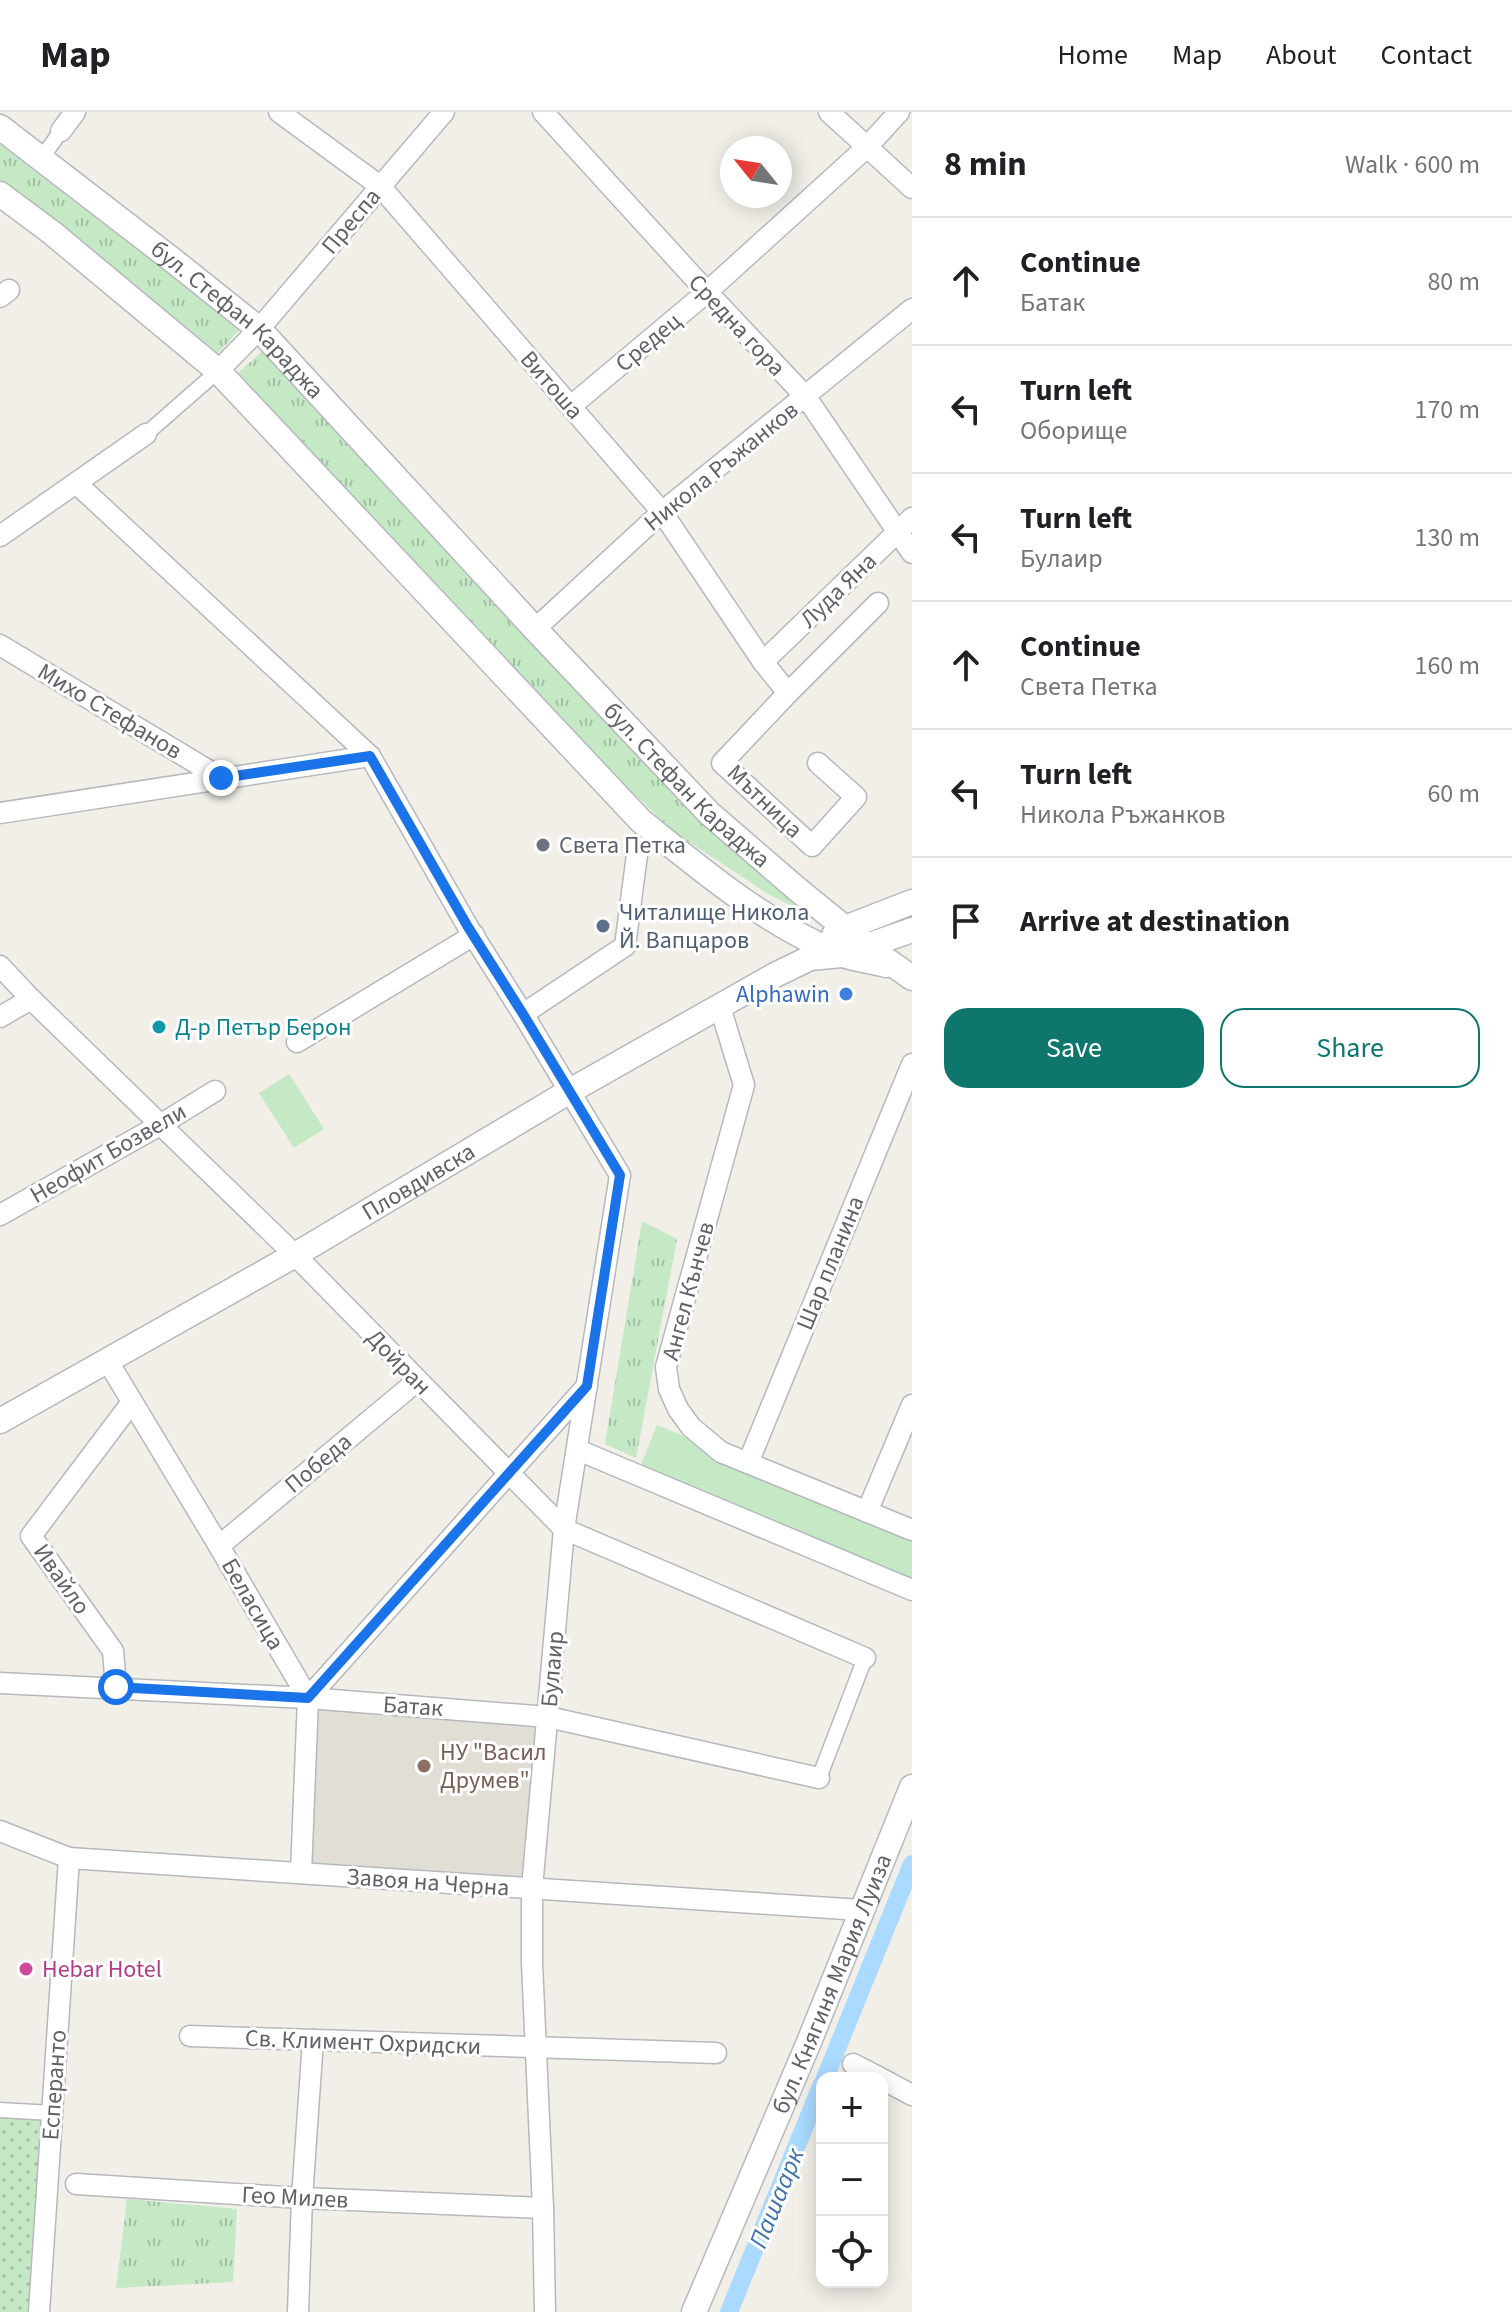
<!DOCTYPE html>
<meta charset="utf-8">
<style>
:root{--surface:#fff;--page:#f6f6f6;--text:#202124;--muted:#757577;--line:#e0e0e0;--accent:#0f766e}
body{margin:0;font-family:"Source Sans 3",sans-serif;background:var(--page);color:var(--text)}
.controls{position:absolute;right:24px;bottom:24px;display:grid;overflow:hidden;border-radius:16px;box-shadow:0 4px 20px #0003}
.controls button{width:72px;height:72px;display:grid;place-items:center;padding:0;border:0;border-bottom:2px solid var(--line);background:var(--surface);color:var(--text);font:40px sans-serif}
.compass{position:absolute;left:720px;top:24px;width:72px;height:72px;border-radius:50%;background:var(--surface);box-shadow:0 4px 20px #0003;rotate:300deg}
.stop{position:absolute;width:24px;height:24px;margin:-18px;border:6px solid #1a73e8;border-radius:50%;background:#fff}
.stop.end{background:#1a73e8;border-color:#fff;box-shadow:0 2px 8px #0008}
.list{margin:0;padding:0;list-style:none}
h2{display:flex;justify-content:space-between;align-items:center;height:104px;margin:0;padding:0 32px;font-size:34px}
h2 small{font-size:26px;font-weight:400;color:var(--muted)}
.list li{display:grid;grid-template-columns:52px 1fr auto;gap:24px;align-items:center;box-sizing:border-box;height:128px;padding:0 32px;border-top:2px solid var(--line)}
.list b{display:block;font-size:30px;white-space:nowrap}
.list p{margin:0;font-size:26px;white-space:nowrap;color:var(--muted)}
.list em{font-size:26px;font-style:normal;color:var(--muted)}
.actions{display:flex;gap:16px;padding:24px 32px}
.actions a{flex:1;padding:18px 0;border:2px solid var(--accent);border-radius:24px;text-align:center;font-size:28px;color:var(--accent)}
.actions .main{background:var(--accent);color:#fff}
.icon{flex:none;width:44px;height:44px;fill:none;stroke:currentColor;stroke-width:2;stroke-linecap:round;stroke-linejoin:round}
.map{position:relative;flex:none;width:912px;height:2200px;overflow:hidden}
header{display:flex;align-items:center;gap:48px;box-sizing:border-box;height:112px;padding:0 40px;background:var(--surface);border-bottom:2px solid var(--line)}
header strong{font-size:38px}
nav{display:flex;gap:44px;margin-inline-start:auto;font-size:28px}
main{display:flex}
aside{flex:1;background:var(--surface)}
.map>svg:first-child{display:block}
</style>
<header>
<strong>Map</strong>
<nav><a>Home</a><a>Map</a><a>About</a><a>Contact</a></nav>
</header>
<main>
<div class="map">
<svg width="912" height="2200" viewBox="0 0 912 2200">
<defs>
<pattern id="grass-tufts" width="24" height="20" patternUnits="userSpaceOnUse" patternTransform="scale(2)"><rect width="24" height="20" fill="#c5e8c5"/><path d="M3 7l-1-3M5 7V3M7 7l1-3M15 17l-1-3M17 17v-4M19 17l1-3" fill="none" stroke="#a3c0a4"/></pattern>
<pattern id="park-dots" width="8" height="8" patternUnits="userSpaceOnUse" patternTransform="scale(2)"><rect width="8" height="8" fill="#c5e8c5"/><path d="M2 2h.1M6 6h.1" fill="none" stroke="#a3c0a4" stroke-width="1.8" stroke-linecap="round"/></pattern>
</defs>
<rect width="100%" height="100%" fill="#f1efe8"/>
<polygon fill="#e1ded6" points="308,1586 548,1605 532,1776 301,1761"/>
<g fill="url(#grass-tufts)">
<polygon points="0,26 243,214 218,241 81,131 0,70"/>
<polygon points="266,236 695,697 811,804 768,782 674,720 571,621 237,262"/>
<polygon points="642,1109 677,1127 636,1346 605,1332"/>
<polygon points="127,2087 237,2097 233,2170 116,2176"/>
</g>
<polygon fill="url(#park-dots)" points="0,1998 52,2001 39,2200 0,2200"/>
<g fill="#c5e8c5">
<polygon points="289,962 324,1017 294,1036 259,981"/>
<polygon points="657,1313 912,1418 912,1478 637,1363"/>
</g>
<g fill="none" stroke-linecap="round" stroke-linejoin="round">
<g stroke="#aadaff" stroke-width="18">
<polyline points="825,1966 912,1752"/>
<polyline points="729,2200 822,1972"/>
</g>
<g stroke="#b5b8bc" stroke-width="17">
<g id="pedestrian">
<polyline points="41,47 61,19"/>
<polyline points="146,322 218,259"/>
<polyline points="819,1666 865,1546"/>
<polyline points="0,1998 52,2001"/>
</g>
</g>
<g stroke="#b5b8bc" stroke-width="23">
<g id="minor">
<polyline points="279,0 380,74 662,400 763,550 788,581"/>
<polyline points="543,0 707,180 806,285 912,441"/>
<polyline points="829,0 912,76"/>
<polyline points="61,19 75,0"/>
<polyline points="0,185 9,178"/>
<polyline points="218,259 259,217 444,0"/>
<polyline points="571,294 707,180 867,35 899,0"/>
<polyline points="76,371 370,644 468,815 523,902 620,1063 564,1417 532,1776 532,1851 543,2096 545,2200"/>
<polyline points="0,424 146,322"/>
<polyline points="535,517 662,400 912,197"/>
<polyline points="0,533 221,666"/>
<polyline points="763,550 912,406"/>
<polyline points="818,651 856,685 812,734 722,651 788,581 878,491"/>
<polyline points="0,701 370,644"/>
<polyline points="0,854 31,887 295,1143 564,1417 865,1546"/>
<polyline points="720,895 744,973 666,1255 669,1277 678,1297 691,1315 721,1340 912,1418"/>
<polyline points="523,902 625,834 638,735"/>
<polyline points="0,905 31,887"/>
<polyline points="297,930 474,823"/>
<polyline points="0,1103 160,1013 215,979"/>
<polyline points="107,1248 219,1434 308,1586 301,1761"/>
<polyline points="578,1338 912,1478"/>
<polyline points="748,1351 912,952"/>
<polyline points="867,1400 912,1293"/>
<polyline points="219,1434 417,1269"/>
<polyline points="0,1571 308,1586 548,1605 819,1666"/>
<polyline points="116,1575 113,1539 31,1424 132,1290"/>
<polyline points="308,1586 587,1274"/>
<polyline points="0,1719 69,1746 861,1798"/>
<polyline points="190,1924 716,1941"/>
<polyline points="853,1952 880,1966"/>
<polyline points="882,1967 912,1983"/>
<polyline points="76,2072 302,2086 543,2096"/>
<polyline points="39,2200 69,1746"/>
<polyline points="298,2200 302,2086 313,1928"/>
</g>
</g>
<g stroke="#b5b8bc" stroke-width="27">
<g id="tertiary">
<path id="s1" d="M0,15L175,150L259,217L535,517L709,701L797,777L868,835L912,866"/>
<path d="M0,82L51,120L218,259L641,709C701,758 765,811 837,841C852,847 870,849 886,853"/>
<polyline points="834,823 845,816 912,790"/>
<path id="s2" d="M0,1309L295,1143L570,979L775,863L810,846L841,843L912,818"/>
<path id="s3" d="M694,2200L809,1930L912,1675"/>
</g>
</g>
<use href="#pedestrian" stroke="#fff" stroke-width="14"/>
<use href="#minor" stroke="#fff" stroke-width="20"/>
<use href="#tertiary" stroke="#fff" stroke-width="24"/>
</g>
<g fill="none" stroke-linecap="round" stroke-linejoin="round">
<polyline stroke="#1a73e8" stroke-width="10" points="116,1575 308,1586 587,1274 620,1063 523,902 468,815 370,644 221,666"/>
</g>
<circle fill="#6b7280" stroke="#fff" stroke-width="3" cx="543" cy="733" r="8"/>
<circle fill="#5c6f8a" stroke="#fff" stroke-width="3" cx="603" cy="814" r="8"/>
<circle fill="#3f7fe0" stroke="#fff" stroke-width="3" cx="846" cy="882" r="8"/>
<circle fill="#0f9aa8" stroke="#fff" stroke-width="3" cx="159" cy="915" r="8"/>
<circle fill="#8d6e63" stroke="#fff" stroke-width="3" cx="424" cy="1654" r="8"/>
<circle fill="#d1479c" stroke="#fff" stroke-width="3" cx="26" cy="1857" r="8"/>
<g text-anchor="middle" stroke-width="6" stroke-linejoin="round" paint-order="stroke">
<g font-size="24" fill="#5f6368" stroke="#fff">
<text transform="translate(351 109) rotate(-50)" y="8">Преспа</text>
<text dy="8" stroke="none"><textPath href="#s1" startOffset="306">бул. Стефан Караджа</textPath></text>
<text transform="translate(737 213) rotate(47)" y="8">Средна гора</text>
<text transform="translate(648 230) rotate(-40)" y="8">Средец</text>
<text transform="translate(552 273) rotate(49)" y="8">Витоша</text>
<text transform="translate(721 354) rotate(-39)" y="8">Никола Ръжанков</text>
<text transform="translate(838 478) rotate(-44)" y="8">Луда Яна</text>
<text transform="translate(110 599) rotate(31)" y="8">Михо Стефанов</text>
<text dy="8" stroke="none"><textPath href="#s1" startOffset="954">бул. Стефан Караджа</textPath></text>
<text transform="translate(765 689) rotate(44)" y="8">Мътница</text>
<text transform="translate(108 1041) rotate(-30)" y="8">Неофит Бозвели</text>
<text dy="8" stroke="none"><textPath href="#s2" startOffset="482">Пловдивска</textPath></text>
<text transform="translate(830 1151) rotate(-68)" y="8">Шар планина</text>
<text transform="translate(688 1179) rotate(-75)" y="8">Ангел Кънчев</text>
<text transform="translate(399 1250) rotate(46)" y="8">Дойран</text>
<text transform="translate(318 1351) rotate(-40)" y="8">Победа</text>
<text transform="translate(62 1467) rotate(55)" y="8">Ивайло</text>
<text transform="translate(253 1492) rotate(60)" y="8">Беласица</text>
<text transform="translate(552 1557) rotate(-85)" y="8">Булаир</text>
<text transform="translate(413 1594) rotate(4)" y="8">Батак</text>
<text transform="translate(428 1770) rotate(4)" y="8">Завоя на Черна</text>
<text dy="8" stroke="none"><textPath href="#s3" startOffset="356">бул. Княгиня Мария Луиза</textPath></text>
<text transform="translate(363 1930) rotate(2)" y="8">Св. Климент Охридски</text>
<text transform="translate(54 1973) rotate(-86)" y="8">Есперанто</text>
<text transform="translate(295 2085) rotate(3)" y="8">Гео Милев</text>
</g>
<g font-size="24" fill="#5b616d" stroke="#fff" text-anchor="start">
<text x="559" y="741">Света Петка</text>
</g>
<g font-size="24" fill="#4e5e75" stroke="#fff" text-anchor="start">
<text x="619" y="808">Читалище Никола<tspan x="619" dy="28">Й. Вапцаров</tspan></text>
</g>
<g font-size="24" fill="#366cbe" stroke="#fff" text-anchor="end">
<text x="830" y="890">Alphawin</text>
</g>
<g font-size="24" fill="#0d838f" stroke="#fff" text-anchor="start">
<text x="175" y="923">Д-р Петър Берон</text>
</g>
<g font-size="24" fill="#785e54" stroke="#fff" text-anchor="start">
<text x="440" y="1648">НУ "Васил<tspan x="440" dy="28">Друмев"</tspan></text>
</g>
<g font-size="24" fill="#b23c85" stroke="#fff" text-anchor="start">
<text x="42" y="1865">Hebar Hotel</text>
</g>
<g font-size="26" font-style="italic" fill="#4174aa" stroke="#fff">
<text transform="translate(776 2086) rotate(-68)" y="9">Пашаарк</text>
</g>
</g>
</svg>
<div class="controls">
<button>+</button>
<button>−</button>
<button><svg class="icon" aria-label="locate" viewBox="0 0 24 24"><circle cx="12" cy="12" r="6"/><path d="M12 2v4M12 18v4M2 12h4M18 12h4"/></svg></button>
</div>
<svg class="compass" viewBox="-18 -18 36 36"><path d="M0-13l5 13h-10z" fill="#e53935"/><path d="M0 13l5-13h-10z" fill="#757577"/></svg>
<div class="stop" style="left:116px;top:1575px"></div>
<div class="stop end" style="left:221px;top:666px"></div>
</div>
<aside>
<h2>8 min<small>Walk · 600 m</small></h2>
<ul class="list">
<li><svg class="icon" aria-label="ahead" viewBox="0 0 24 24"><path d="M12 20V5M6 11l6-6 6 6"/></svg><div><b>Continue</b><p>Батак</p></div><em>80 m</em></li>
<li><svg class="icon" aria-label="left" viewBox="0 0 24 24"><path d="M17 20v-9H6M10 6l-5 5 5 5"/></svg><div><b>Turn left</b><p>Оборище</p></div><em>170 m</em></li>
<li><svg class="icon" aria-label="left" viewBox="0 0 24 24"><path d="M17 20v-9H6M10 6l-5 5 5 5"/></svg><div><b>Turn left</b><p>Булаир</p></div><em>130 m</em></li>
<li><svg class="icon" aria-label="ahead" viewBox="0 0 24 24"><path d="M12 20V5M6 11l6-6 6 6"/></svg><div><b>Continue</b><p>Света Петка</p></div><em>160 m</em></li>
<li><svg class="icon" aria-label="left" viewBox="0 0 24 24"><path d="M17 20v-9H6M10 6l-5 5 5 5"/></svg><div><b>Turn left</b><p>Никола Ръжанков</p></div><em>60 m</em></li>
<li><svg class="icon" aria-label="arrive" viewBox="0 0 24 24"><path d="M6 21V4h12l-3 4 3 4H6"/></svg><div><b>Arrive at destination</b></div></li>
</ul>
<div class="actions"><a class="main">Save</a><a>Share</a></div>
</aside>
</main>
